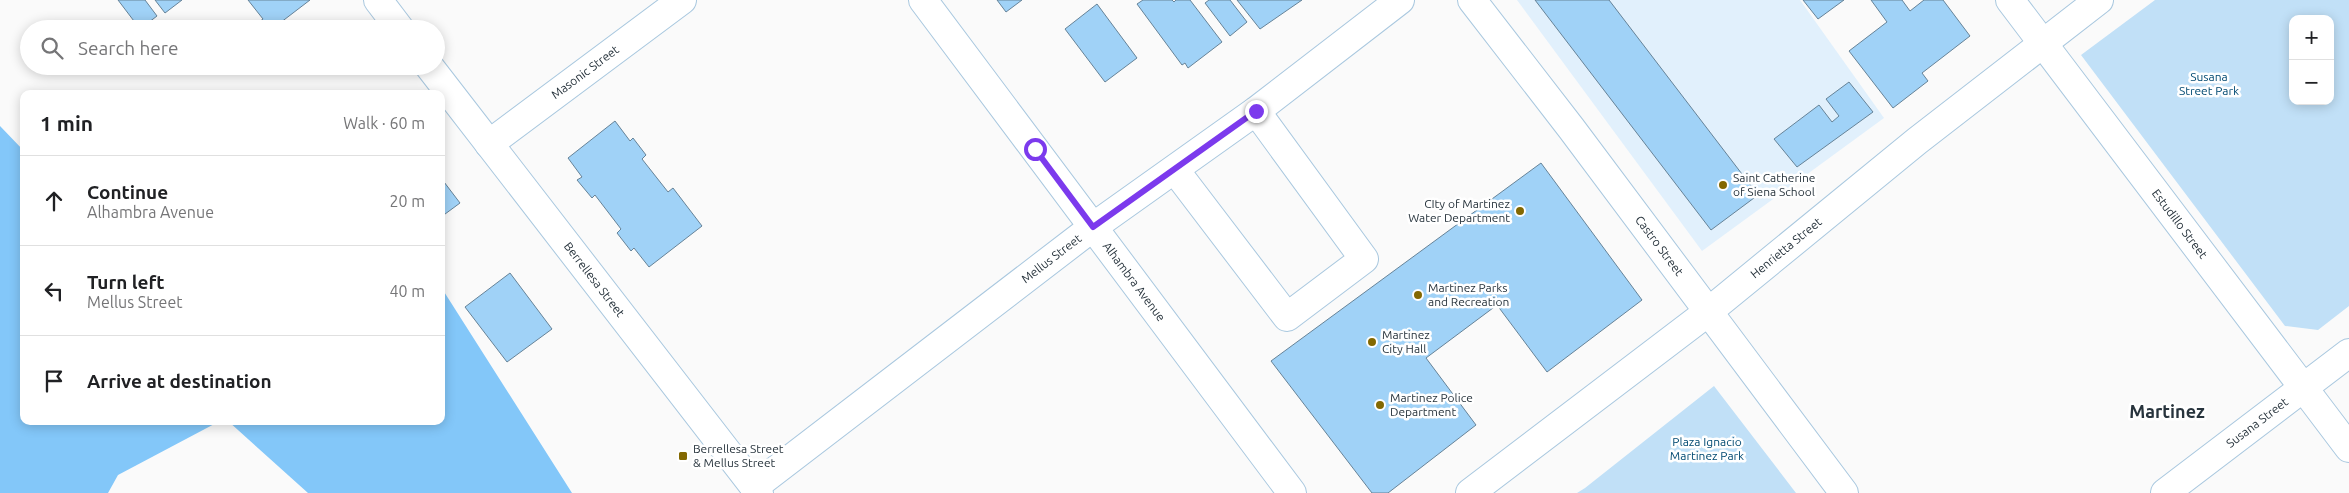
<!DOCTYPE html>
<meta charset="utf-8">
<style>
:root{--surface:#fff;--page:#f6f6f6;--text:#202124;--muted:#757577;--line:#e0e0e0}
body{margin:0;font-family:Ubuntu,sans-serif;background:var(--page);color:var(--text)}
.controls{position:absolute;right:15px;top:15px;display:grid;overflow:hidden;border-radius:10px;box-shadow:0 2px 12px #0003}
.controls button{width:45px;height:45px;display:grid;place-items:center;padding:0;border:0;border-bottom:1px solid var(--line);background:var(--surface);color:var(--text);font:25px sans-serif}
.stop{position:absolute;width:15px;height:15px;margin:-11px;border:4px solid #7c3aed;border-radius:50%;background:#fff}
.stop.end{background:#7c3aed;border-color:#fff;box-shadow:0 1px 5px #0008}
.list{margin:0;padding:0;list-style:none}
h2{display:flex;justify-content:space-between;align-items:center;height:65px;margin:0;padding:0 20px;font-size:21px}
h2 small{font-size:16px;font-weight:400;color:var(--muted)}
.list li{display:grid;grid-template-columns:32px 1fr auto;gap:15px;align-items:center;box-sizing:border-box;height:90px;padding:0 20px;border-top:1px solid var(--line)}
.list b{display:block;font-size:19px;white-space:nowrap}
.list p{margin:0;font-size:16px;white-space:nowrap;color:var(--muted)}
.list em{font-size:16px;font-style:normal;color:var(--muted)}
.icon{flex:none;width:28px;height:28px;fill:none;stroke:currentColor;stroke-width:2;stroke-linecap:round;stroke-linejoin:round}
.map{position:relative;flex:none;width:2349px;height:493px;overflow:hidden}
.search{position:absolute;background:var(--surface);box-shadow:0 2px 12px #0003;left:20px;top:20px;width:425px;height:55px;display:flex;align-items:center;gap:12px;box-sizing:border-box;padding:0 18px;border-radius:28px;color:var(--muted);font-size:19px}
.panel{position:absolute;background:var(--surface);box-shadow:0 2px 12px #0003;left:20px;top:90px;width:425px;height:335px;border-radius:10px}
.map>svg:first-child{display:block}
</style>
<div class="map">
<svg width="2349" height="493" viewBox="0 0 2349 493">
<rect width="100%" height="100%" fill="#fafafa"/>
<polygon fill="#e1f0fc" points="1517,0 1800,0 1884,118 1702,251"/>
<g fill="#c1e0f7" fill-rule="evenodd">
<path d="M2155,0H2349V306L2318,330L2285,326L2081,55ZM2293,19H2330V101H2293Z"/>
<polygon points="1714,386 1796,493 1577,493 1585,488"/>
</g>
<g fill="#83c7f9">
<polygon points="0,126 24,151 24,421 220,421 118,475 108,493 0,493"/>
<polygon points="441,287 572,493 308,493 228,421 441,421"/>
</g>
<g fill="#a0d2f7" stroke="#668398">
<polygon points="118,0 145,0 157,16 140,29"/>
<polygon points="155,0 182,0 165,13"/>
<polygon points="248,0 310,0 276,26 278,29 250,29 263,19"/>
<polygon points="997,0 1022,0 1006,12"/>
<polygon points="1143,0 1172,0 1174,2 1176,0 1190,0 1222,42 1188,68 1185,63 1182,65 1137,4"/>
<polygon points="1209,0 1230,0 1247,22 1230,36 1205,3"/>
<polygon points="1237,0 1302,0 1260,29"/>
<polygon points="1535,0 1609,0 1758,195 1711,230"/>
<polygon points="1803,0 1844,0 1818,19"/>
<polygon points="1871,0 1902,0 1910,11 1924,0 1943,0 1970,36 1922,73 1928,81 1893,108 1849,51 1887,22"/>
<polygon points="1097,4 1137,58 1105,82 1065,29"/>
<polygon points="1849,82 1873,112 1797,167 1774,139 1819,105 1832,122 1839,116 1826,99"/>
<polygon points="615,121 630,141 633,138 646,155 642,159 668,192 673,188 702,226 649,267 634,248 631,251 617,233 621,229 595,195 592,198 577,180 582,177 568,158"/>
<polygon points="1541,163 1642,300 1547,372 1497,305 1426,358 1476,425 1388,493 1372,493 1271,361"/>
<polygon points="441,178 460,203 441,217"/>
<polygon points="510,273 552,329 507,362 465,307"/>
</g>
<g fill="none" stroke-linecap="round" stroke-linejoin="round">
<g stroke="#a9c8df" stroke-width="30">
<g id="minor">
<path id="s1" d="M1472,0L1571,128L1844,493"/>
<path id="s2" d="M2010,0L2349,448"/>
<path id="s3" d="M489,144L682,0"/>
<polyline points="1175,170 1287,317 1364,259 1256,111"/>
<path id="s4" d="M754,487L1093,227L1256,111L1400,0"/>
<path id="s5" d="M1470,493L1708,312L1917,141L2099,0"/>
<path id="s6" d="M2165,493L2349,353"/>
</g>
</g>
<g stroke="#a9c8df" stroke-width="30">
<g id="major">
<polyline points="378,0 400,29"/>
<path id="s7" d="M923,0L1292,493"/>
<path id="s8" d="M429,66L759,493"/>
</g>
</g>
<use href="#minor" stroke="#fff" stroke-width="28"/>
<use href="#major" stroke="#fff" stroke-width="28"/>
</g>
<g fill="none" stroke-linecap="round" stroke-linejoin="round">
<polyline stroke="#7c3aed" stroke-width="6" points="1035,149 1093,227 1256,111"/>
</g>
<g fill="#836801" stroke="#fff" stroke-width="2">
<circle cx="1723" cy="185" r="5"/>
<circle cx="1520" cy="211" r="5"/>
<circle cx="1418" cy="295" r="5"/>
<circle cx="1372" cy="342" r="5"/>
<circle cx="1380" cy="405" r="5"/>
<rect x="678" y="451" width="10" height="10" rx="2.5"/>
</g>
<g text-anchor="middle" stroke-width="5" stroke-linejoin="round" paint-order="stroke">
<g font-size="12" fill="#28343d" stroke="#fff">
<text dy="4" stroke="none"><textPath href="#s3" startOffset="120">Masonic Street</textPath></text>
<text dy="4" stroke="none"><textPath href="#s2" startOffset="281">Estudillo Street</textPath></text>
<text dy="4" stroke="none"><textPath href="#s1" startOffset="309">Castro Street</textPath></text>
<text dy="4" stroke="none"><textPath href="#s5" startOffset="400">Henrietta Street</textPath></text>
<text dy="4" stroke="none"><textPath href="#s4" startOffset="375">Mellus Street</textPath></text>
<text dy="4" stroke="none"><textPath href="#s8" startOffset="270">Berrellesa Street</textPath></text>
<text dy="4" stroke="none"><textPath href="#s7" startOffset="352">Alhambra Avenue</textPath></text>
<text dy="4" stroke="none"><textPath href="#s6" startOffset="116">Susana Street</textPath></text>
</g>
<g font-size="12" fill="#004971" stroke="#fff">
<text x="2209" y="81">Susana<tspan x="2209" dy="14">Street Park</tspan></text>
<text x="1707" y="446">Plaza Ignacio<tspan x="1707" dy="14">Martinez Park</tspan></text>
</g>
<g font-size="12" fill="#28343d" stroke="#fff" text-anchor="start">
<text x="1733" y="182">Saint Catherine<tspan x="1733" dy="14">of Siena School</tspan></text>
<text x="1510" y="208" text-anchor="end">CIty of Martinez<tspan x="1510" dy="14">Water Department</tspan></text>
<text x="1428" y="292">Martinez Parks<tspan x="1428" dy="14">and Recreation</tspan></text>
<text x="1382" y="339">Martinez<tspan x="1382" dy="14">City Hall</tspan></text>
<text x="1390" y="402">Martinez Police<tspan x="1390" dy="14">Department</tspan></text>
<text x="693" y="453">Berrellesa Street<tspan x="693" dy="14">&amp; Mellus Street</tspan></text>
</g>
<g font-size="18" font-weight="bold" fill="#28343d" stroke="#fff">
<text x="2167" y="418">Martinez</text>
</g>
</g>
</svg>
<div class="controls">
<button>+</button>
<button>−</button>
</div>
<div class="stop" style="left:1035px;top:149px"></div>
<div class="stop end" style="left:1256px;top:111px"></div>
<div class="search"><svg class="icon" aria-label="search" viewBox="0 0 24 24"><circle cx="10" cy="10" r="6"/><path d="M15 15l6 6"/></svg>Search here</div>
<section class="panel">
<h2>1 min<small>Walk · 60 m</small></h2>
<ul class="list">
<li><svg class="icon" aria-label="ahead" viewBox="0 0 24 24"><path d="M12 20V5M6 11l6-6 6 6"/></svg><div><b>Continue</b><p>Alhambra Avenue</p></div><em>20 m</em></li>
<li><svg class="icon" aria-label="left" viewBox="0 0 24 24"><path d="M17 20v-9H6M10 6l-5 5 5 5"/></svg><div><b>Turn left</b><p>Mellus Street</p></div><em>40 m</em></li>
<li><svg class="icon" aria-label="arrive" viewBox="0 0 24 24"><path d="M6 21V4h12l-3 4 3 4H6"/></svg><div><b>Arrive at destination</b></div></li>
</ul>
</section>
</div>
